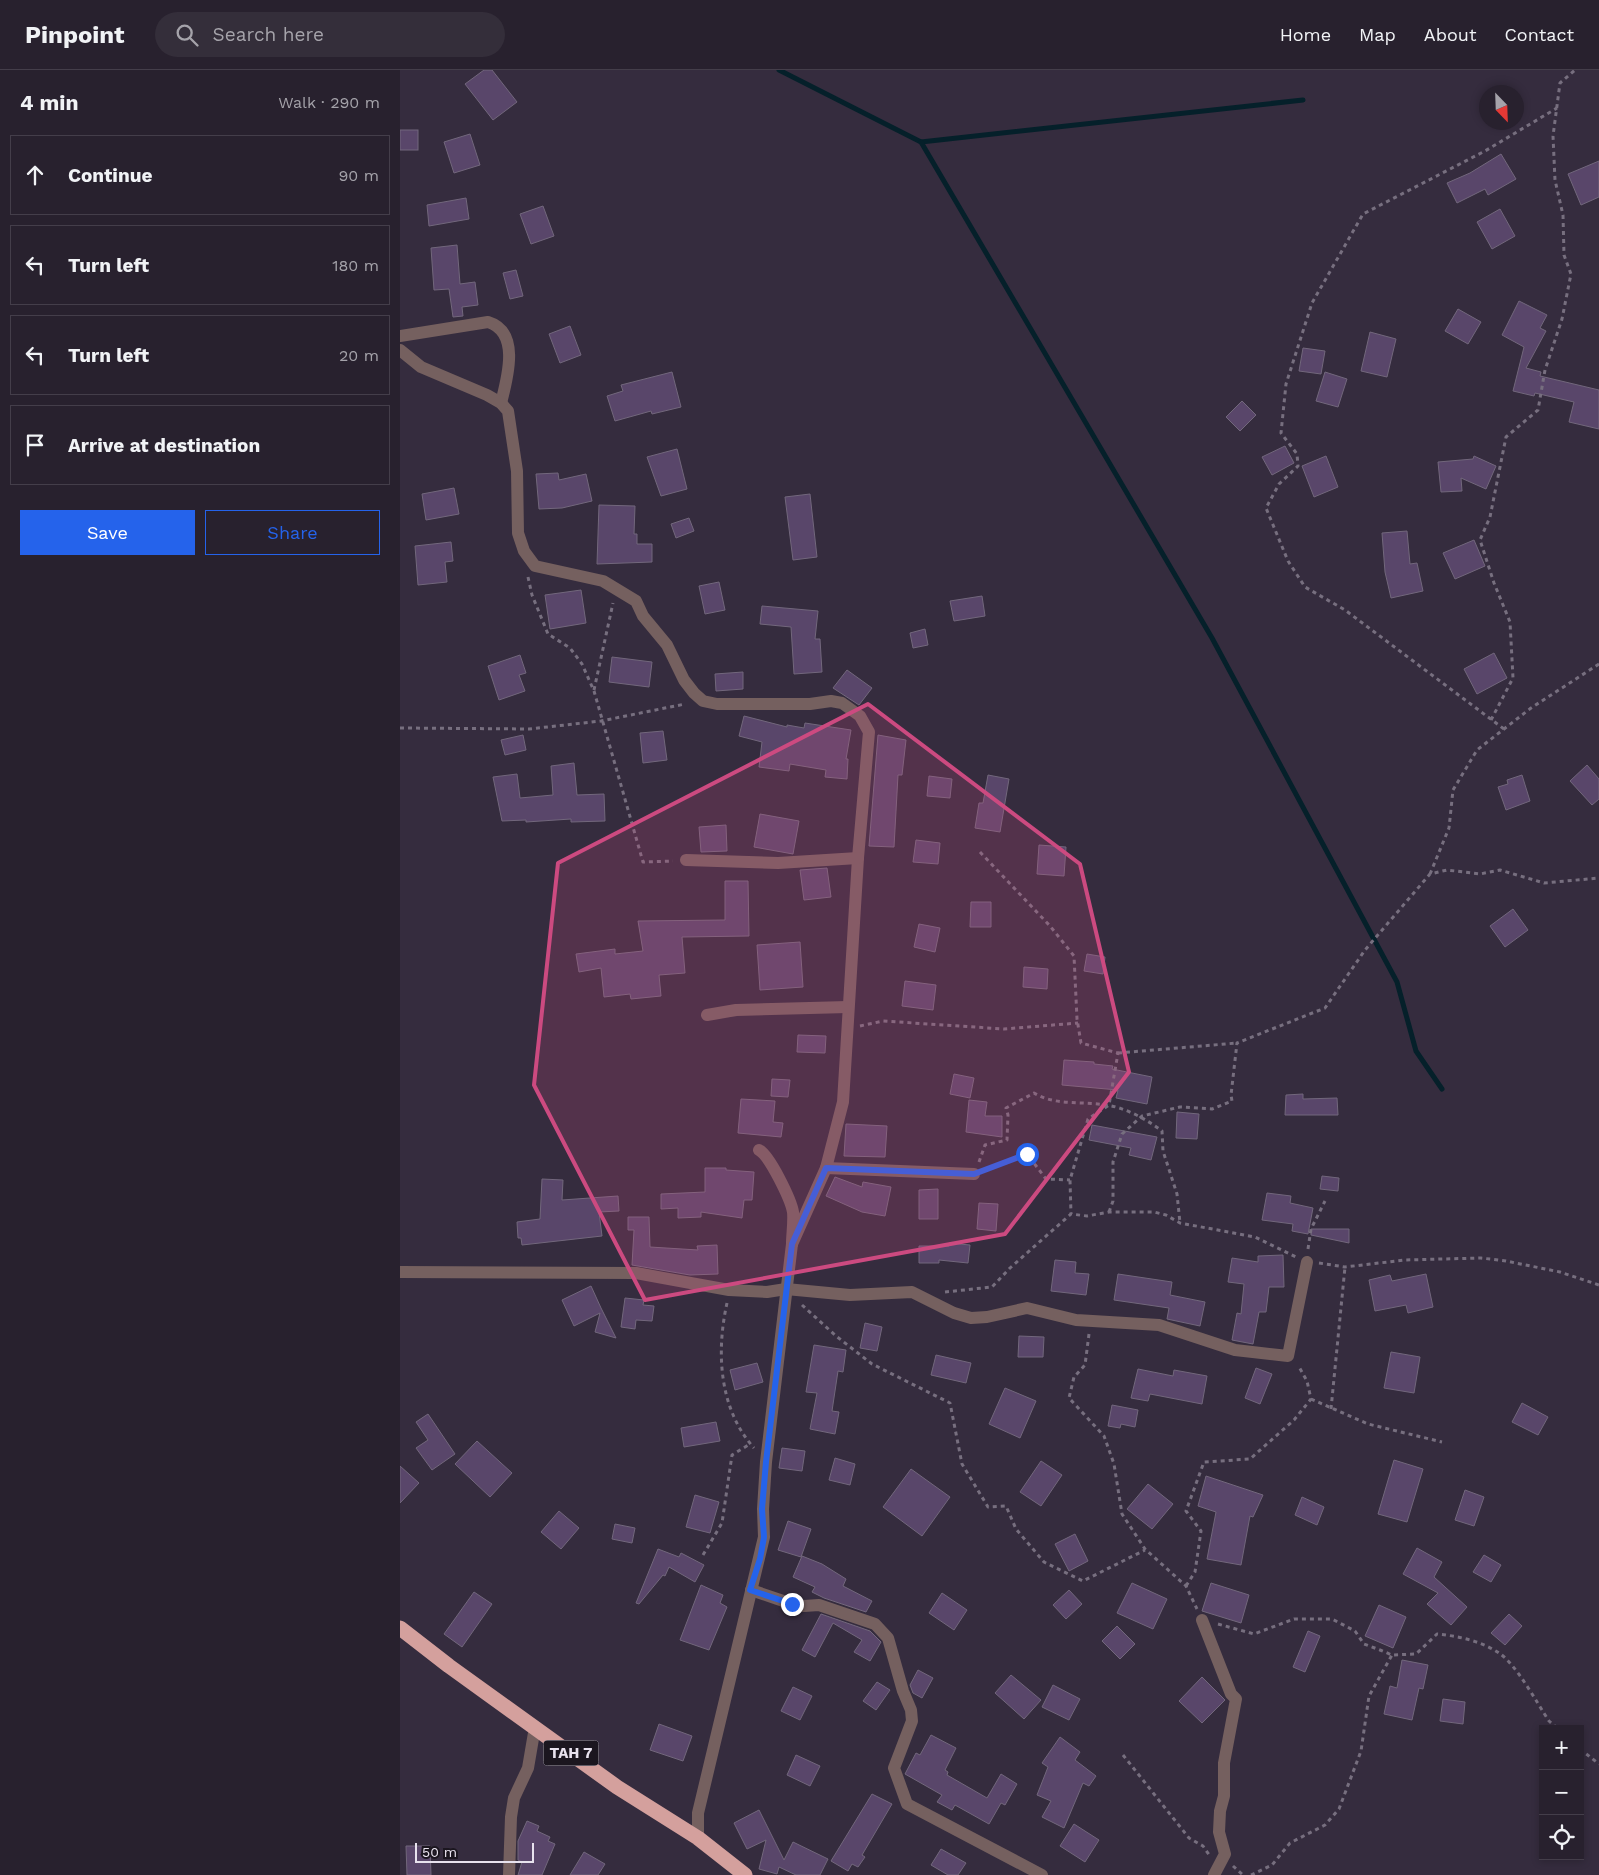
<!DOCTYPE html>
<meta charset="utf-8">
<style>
:root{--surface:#28212e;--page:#342e3a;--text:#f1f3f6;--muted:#a5a3aa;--line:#443e4a;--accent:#2563eb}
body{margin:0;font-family:"Work Sans",sans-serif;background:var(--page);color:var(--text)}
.controls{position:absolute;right:15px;bottom:15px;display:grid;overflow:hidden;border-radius:0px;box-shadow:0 2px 8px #0003}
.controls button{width:45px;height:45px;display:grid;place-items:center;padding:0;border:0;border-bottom:1px solid var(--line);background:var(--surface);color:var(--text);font:25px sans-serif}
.compass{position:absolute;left:1079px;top:15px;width:45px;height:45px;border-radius:50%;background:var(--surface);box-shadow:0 2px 8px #0003;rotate:157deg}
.scale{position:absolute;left:15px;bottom:12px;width:119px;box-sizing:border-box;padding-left:5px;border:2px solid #e8e2ee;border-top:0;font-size:14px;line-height:18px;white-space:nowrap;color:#e8e2ee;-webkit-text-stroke:4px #1b161f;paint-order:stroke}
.stop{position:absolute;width:15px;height:15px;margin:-11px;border:4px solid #2563eb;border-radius:50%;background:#fff}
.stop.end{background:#2563eb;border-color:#fff;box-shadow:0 1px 5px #0008}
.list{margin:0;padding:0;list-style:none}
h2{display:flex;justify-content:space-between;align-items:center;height:65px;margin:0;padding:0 20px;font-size:21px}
h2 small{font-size:16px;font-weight:400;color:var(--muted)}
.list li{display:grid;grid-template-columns:32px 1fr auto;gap:15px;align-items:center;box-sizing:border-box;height:80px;margin:0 10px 10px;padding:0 10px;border:1px solid var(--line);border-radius:0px}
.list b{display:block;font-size:19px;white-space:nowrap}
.list em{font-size:16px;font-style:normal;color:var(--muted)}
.actions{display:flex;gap:10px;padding:15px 20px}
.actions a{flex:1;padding:11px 0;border:1px solid var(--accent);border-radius:0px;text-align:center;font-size:18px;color:var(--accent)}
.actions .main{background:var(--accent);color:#fff}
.icon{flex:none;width:28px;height:28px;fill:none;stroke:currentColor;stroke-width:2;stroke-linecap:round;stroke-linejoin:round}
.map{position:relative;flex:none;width:1199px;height:1805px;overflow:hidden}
header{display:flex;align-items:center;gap:30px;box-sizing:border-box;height:70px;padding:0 25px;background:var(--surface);border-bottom:1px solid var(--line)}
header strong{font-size:24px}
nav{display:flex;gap:28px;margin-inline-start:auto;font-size:18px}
.search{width:350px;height:45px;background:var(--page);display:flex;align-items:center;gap:12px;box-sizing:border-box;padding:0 18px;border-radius:28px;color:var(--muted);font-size:19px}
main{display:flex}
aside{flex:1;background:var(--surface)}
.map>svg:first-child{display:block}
</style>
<header>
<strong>Pinpoint</strong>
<div class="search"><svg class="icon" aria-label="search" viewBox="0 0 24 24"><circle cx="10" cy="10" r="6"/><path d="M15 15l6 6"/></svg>Search here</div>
<nav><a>Home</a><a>Map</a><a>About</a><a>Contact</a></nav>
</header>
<main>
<aside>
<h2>4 min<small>Walk · 290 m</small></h2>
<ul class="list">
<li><svg class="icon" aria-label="ahead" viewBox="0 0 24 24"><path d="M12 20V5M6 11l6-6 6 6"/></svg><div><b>Continue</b></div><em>90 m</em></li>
<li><svg class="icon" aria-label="left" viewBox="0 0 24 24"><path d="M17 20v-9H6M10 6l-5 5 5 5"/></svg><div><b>Turn left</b></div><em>180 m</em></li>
<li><svg class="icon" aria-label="left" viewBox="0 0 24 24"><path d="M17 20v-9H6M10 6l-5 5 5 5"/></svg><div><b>Turn left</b></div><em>20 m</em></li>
<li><svg class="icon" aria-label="arrive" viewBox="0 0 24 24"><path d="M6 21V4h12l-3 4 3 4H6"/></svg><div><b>Arrive at destination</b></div></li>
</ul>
<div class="actions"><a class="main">Save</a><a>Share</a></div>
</aside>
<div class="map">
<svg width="1199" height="1805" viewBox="0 0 1199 1805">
<rect width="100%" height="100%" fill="#352c3e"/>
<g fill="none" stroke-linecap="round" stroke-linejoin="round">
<g stroke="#05202a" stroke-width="5">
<polyline points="379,0 521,72 903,30"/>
<polyline points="521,72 812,568 997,912 1016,981 1042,1019"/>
</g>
</g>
<g fill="#59466a" stroke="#72677c">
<polygon points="84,0 92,0 117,32 93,50 65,14"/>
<rect x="0" y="60" width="18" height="20"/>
<polygon points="70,64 80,95 54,103 44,72"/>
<polygon points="1101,84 1116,109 1088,125 1085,119 1057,133 1047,113 1070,103"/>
<polygon points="1199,91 1199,127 1181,135 1168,104"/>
<polygon points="66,128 69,149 29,156 27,135"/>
<polygon points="143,136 154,166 131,174 120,144"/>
<polygon points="1100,139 1115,166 1092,179 1077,152"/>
<polygon points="57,175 60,214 75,212 78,235 62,237 63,246 53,247 49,219 34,220 31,178"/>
<polygon points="116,200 123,226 110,229 103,203"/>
<polygon points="1119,231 1147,245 1140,258 1146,261 1126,298 1141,302 1140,306 1199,320 1199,359 1169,352 1174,332 1135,323 1134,326 1113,321 1124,277 1102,265"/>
<polygon points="1058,239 1081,252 1068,274 1045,261"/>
<polygon points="170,256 181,285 160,293 149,264"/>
<polygon points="970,262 996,269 987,307 961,301"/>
<polygon points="903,278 925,281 921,304 899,301"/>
<polygon points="272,302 281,337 252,344 251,341 215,351 207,326 223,321 221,315"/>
<polygon points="925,302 947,309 938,337 916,331"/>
<polygon points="842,331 856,345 840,361 826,347"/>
<polygon points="885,376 894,393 872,405 862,387"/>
<polygon points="277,379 287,419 261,426 247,387"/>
<polygon points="926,386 938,417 914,427 902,396"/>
<polygon points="1074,386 1096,396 1086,419 1061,408 1062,421 1041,422 1038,392 1073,389"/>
<polygon points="158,403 159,410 186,404 192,431 162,438 139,439 136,404"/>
<polygon points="54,418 59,444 26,450 22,424"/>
<polygon points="410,424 417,487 393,490 385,427"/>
<polygon points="199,435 235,436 234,464 237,464 237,474 252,474 252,492 197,494"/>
<polygon points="289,448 294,461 276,468 271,454"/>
<polygon points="1007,461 1010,494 1017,493 1023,521 991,528 985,502 982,463"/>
<polygon points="1074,470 1085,496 1055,509 1043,483"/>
<polygon points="51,472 53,491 45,492 47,512 18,515 15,476"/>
<polygon points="319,512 325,540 305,544 299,516"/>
<polygon points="181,520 186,553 150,559 145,525"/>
<polygon points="582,526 585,546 554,551 550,531"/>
<polygon points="362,536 418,541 415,569 420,569 422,602 394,604 391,557 360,554"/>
<polygon points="525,559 528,575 513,578 510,563"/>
<polygon points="1094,583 1107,608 1077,624 1064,599"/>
<polygon points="120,585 126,603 119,605 125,621 99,630 88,596"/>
<polygon points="212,587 252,592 249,617 209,612"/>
<polygon points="447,600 472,618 459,635 433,618"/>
<polygon points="343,602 343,619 316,621 315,604"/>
<polygon points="344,646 387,657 387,655 404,658 405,653 451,660 446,689 448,689 447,709 425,707 426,700 390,694 389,701 359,697 362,672 339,666"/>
<polygon points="263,661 267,690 243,693 240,663"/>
<polygon points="123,665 126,680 105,685 101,670"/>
<polygon points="478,665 506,670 502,705 498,705 494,777 469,776"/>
<polygon points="174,693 177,725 204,724 205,751 171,752 171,749 126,752 126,750 102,751 93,707 117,704 120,728 153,725 151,696"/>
<polygon points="1187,695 1199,709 1199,729 1192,735 1170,711"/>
<polygon points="588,705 609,709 600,762 575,758 579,733 583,733"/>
<polygon points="1122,705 1130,731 1106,740 1098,717 1108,714 1107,710"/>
<polygon points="529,706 552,709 550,728 527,726"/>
<polygon points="360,744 399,751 393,784 354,777"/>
<polygon points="326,755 327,781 301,782 299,757"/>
<polygon points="516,770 540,773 538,794 513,792"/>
<polygon points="639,775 666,777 664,806 637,804"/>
<polygon points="427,798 431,827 404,830 400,800"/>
<polygon points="325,811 348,811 349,866 282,867 285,903 259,905 261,926 231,929 230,924 204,927 201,898 179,902 176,884 215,879 215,884 243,881 238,851 325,850"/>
<polygon points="571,832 591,832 591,857 570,857"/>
<polygon points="1113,839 1128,860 1105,877 1090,856"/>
<polygon points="519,854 540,858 535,882 514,877"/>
<polygon points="400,872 403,917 360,920 357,875"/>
<polygon points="687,884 705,887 703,904 684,901"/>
<polygon points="624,897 648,899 647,919 623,917"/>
<polygon points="505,911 536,915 533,940 502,936"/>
<polygon points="398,965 426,966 425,983 397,982"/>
<polygon points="664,990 694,992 694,994 713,996 712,999 752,1007 747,1034 716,1028 718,1020 662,1015"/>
<polygon points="554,1004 574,1008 570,1028 550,1024"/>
<polygon points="372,1009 390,1010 388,1027 371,1026"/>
<polygon points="903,1024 903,1029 937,1028 938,1045 885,1045 886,1025"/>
<polygon points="341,1029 375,1031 373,1052 383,1053 381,1067 338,1063"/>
<polygon points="569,1030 587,1032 585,1046 602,1046 602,1067 566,1062"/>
<polygon points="777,1042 799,1044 797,1069 776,1068"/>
<polygon points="446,1054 487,1056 485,1087 444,1086"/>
<polygon points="692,1055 757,1067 751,1090 729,1085 731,1078 689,1070"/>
<polygon points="305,1098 326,1098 326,1100 354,1102 352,1130 344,1130 342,1148 301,1142 301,1147 278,1148 278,1138 261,1139 261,1124 305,1122"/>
<polygon points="922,1106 939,1108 938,1121 920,1119"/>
<polygon points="435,1107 462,1117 463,1112 491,1117 485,1146 462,1142 426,1126"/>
<polygon points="142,1109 163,1110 162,1130 218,1126 219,1141 199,1142 202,1166 122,1175 121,1168 118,1168 117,1152 140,1149"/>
<polygon points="538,1119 538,1149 519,1149 519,1120"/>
<polygon points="867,1123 891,1126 890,1133 913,1138 908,1164 892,1161 893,1154 862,1150"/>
<polygon points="579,1133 598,1134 596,1161 577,1159"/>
<polygon points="228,1147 249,1147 250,1177 298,1180 297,1176 317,1175 318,1204 290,1205 232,1195 234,1160 228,1160"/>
<polygon points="911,1159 949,1159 949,1173 911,1165"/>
<polygon points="549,1173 570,1175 568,1193 539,1190 539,1193 519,1193 519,1176 549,1176"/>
<polygon points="883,1185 884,1217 869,1217 866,1242 859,1242 853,1274 832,1270 837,1243 841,1244 844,1214 828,1212 832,1188 858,1192 858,1186"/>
<polygon points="655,1190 676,1192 675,1203 689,1204 686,1225 651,1221"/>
<polygon points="718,1204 772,1212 770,1225 805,1232 800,1256 767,1249 769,1238 714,1230"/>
<polygon points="1026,1204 1033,1237 1008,1243 1006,1235 975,1241 969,1210 990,1205 992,1211"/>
<polygon points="191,1216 201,1238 216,1268 195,1262 200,1243 174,1256 162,1230"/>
<polygon points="225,1228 244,1230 243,1235 254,1236 252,1251 236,1250 235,1259 221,1257"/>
<polygon points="465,1253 482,1257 477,1281 460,1278"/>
<polygon points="619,1266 644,1267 643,1287 618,1287"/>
<polygon points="414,1275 446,1280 443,1302 438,1301 432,1341 439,1342 435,1364 410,1359 417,1323 406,1322"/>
<polygon points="991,1282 1020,1287 1014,1323 984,1318"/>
<polygon points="536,1285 571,1293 566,1313 531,1305"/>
<polygon points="357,1293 363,1312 335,1320 330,1300"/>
<polygon points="856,1298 872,1304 860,1334 845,1328"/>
<polygon points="738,1299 773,1306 774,1300 807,1306 802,1334 750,1324 748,1331 731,1328"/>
<polygon points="605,1318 636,1331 620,1368 589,1354"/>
<polygon points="1122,1333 1148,1347 1138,1365 1112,1352"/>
<polygon points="712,1335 738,1340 735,1357 721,1354 720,1358 708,1356"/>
<polygon points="28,1344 55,1384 32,1400 16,1378 28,1370 16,1352"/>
<polygon points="316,1352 320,1371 284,1377 281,1358"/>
<polygon points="77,1371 112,1403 90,1427 55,1394"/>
<polygon points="382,1378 405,1381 402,1401 379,1398"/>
<polygon points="435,1388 455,1394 450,1415 429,1410"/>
<polygon points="994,1390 1023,1399 1007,1452 978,1444"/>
<polygon points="641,1391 662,1405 641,1436 620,1422"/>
<polygon points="0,1396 19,1413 0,1433"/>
<polygon points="511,1399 550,1427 522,1466 483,1437"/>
<polygon points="806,1406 863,1425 853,1447 850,1446 841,1495 807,1489 816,1442 798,1436"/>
<polygon points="748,1414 773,1434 752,1459 727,1439"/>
<polygon points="1065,1420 1084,1427 1074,1456 1055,1450"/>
<polygon points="295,1425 319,1432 310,1463 286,1457"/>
<polygon points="902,1427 924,1437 917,1455 895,1445"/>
<polygon points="159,1441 179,1458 161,1479 141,1462"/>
<polygon points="388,1451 411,1459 401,1487 378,1480"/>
<polygon points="215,1454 235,1458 232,1473 212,1469"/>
<polygon points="675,1464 688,1491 669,1501 655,1474"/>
<polygon points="1017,1478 1042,1492 1034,1507 1067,1537 1051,1555 1027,1534 1038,1523 1003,1504"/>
<polygon points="258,1479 279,1487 281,1483 304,1495 295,1512 269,1497 265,1506 263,1505 239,1534 236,1533"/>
<polygon points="1084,1485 1101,1495 1091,1512 1073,1502"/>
<polygon points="402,1486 422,1494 446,1509 443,1516 472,1531 466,1542 424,1528 412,1522 415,1517 393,1507"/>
<polygon points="732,1513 767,1529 753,1559 717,1543"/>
<polygon points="811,1513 849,1525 841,1553 802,1541"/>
<polygon points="301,1515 323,1525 320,1533 327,1537 309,1580 280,1570"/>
<polygon points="669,1520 682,1534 666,1549 653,1535"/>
<polygon points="74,1522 92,1534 62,1577 44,1564"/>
<polygon points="542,1523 567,1540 554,1560 529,1543"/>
<polygon points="979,1535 1006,1547 993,1578 965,1566"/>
<polygon points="421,1544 470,1561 481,1572 470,1591 454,1582 462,1570 433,1553 415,1587 402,1580"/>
<polygon points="1109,1544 1122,1556 1105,1575 1091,1563"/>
<polygon points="717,1556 735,1574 720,1589 702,1571"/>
<polygon points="908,1561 920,1566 905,1602 893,1597"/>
<polygon points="1002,1590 1028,1595 1023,1619 1019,1618 1012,1650 984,1644 990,1616 997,1618"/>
<polygon points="518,1600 533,1608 522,1628 513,1623 510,1615"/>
<polygon points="611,1605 641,1630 624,1649 595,1623"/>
<polygon points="802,1607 825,1630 802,1653 779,1631"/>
<polygon points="477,1612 490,1620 476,1640 463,1631"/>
<polygon points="653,1615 680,1629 669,1650 642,1637"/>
<polygon points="393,1617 412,1626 400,1650 381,1641"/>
<polygon points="1043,1629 1065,1632 1063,1654 1040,1651"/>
<polygon points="259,1654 292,1666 283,1691 250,1680"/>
<polygon points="531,1665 556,1678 545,1700 548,1702 547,1705 587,1728 601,1704 617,1714 605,1735 601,1733 589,1754 555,1735 552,1740 537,1732 542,1725 505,1704 516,1683 520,1685"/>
<polygon points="660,1667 680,1682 675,1690 696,1706 689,1716 683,1713 664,1758 642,1747 651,1731 637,1725 648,1697 642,1693"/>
<polygon points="396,1685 420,1696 410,1716 387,1705"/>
<polygon points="472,1724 492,1734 462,1785 465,1787 458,1797 452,1794 448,1801 431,1791"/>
<polygon points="359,1740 384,1790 393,1772 428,1789 420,1805 396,1805 379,1797 377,1804 359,1799 366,1770 347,1779 334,1753"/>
<polygon points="127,1751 139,1756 137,1761 150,1767 148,1771 155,1774 142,1805 118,1805 122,1792 118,1790 118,1771"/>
<polygon points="674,1754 699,1770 685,1792 660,1776"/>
<polygon points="6,1776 30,1776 31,1805 7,1805"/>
<polygon points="541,1779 566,1793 558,1805 548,1805 531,1795"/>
<polygon points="184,1782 205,1794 198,1805 170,1805"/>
</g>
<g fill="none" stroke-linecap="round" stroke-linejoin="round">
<g stroke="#776f7f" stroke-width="3" stroke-dasharray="4 4" stroke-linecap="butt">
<polyline points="128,507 132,525 148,564 170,578 182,594 194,621 243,792 273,791"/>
<polyline points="194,620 213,533"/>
<polyline points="1091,650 1113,608 1110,552 1094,513 1080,470 1090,447 1106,367 1138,340 1145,300 1162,249 1171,204 1164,185 1163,145 1155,110 1153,66 1160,13 1175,0"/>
<polyline points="0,658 129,659 201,651 285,634"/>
<polyline points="1104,659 945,540 905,517 888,491 866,438 879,414 898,396 897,384 881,363 886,314 912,233 963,144 1085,81 1157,38"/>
<polyline points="580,782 650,856 674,886 677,949 681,973 718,983 709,1035 688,1049 670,1110 671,1144"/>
<polyline points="1030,804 1049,758 1053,720 1077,680 1131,638 1199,594"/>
<polyline points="460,956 483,951 604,959 678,953"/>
<polyline points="718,983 837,973"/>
<path d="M579,1092L585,1075L607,1070L608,1045L606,1038L634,1023C655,1036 682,1031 706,1035C724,1037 748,1050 762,1061L763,1081L777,1124L780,1153"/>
<polyline points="586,1099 627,1084 646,1109 670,1110"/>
<polyline points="709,1142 713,1131 713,1092 722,1064 742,1046 780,1037 812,1039 832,1031 831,1025 837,973 925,938 965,880 1030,804 1047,800 1080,804 1100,800 1144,813 1199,808"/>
<polyline points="908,1179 911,1159 925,1131"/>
<polyline points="919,1193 945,1197 1005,1190 1081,1188 1106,1191 1160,1202 1199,1215"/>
<polyline points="545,1222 592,1217 610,1198 671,1144 687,1146 709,1142 754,1142 766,1145 780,1153 855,1167 896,1187"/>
<path d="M327,1233C316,1282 319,1339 354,1378"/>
<polyline points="402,1235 436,1266 472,1294 550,1333 562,1394 588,1437 606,1436 616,1459 644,1492 683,1511 745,1480"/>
<polyline points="689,1264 685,1295 674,1307 669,1328 704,1366 714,1394 722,1444 745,1479 786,1516 797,1539"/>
<polyline points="911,1329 968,1354 1042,1372"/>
<polyline points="931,1339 945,1197"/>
<polyline points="303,1485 322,1453 332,1385 350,1374"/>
<polyline points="786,1516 795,1502 801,1461 786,1441 804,1392 850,1389 894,1350 911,1329 907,1311 898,1295"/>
<path d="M818,1554L854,1564L894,1549H932L955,1561L964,1574L980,1580L992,1585L1016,1584L1037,1564C1058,1566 1081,1571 1099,1583C1116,1594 1137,1633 1149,1651L1158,1659"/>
<polyline points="1180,1679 1199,1694"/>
<polyline points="723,1685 789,1768 803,1776 810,1786"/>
<polyline points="833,1796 843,1805"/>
<polyline points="851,1805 872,1795 890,1773 925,1755 939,1739 961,1681 969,1626 992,1585"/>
</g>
<g stroke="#75605f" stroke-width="12">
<path d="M0,266L88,252C121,262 107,309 101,333"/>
<polyline points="0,280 21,297 87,325 101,333 108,341 117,401 118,463 124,481 135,496 203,511 236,531 243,546 267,575 284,610 294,623 303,631 317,634 410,634 431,631 442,633 460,646 469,662 458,788 443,1032 426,1098 392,1174"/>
<polyline points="286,790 378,793 458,788"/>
<polyline points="307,945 336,940 448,937"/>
<polyline points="426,1098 574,1104"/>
<polyline points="0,1202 236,1203 329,1220 367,1222 386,1219 450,1225 512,1222 554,1243 571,1248 587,1247 627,1238 676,1250 759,1255 835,1280 888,1286 907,1192"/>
<polyline points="351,1520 392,1534 404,1536 419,1535 475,1554 488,1568 503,1621 511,1640 512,1651 494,1698 507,1734 642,1805"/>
<polyline points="802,1550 831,1624 836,1629 824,1693 824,1726 820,1741 819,1762 825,1784 814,1805"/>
<path d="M298,1768V1743L364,1467L363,1439L366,1392L392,1174C392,1164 394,1152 393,1142C391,1130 370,1086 359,1080"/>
<polyline points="109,1805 111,1747 114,1728 128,1698 135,1657"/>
</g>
<polyline stroke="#d4a09d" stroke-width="15" points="0,1558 49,1596 217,1717 298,1768 345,1805"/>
</g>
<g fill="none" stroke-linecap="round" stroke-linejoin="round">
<polyline stroke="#2563eb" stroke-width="6" points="392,1534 350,1520 360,1489 364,1467 362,1439 366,1392 392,1174 426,1098 574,1104 627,1084"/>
</g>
<path fill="#cc4a80" fill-opacity="0.2" stroke="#cc4a80" stroke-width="4" stroke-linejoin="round" d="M468,634L680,794L729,1002L605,1164L245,1230L134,1015L158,793Z"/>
<g text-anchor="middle" stroke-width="5" stroke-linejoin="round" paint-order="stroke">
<rect fill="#1b161f" stroke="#aaa5b0" stroke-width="1" x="143.5" y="1670.5" width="55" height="25" rx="4"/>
<g font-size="15" font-weight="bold" fill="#e8e2ee">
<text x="171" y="1688">TAH 7</text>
</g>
</g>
</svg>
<div class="controls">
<button>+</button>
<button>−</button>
<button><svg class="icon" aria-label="locate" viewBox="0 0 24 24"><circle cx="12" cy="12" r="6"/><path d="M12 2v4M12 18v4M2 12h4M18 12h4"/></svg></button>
</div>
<svg class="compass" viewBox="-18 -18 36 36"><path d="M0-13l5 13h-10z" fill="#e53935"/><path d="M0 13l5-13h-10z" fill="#a5a3aa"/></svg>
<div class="scale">50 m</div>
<div class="stop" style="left:627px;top:1084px"></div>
<div class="stop end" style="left:392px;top:1534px"></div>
</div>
</main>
